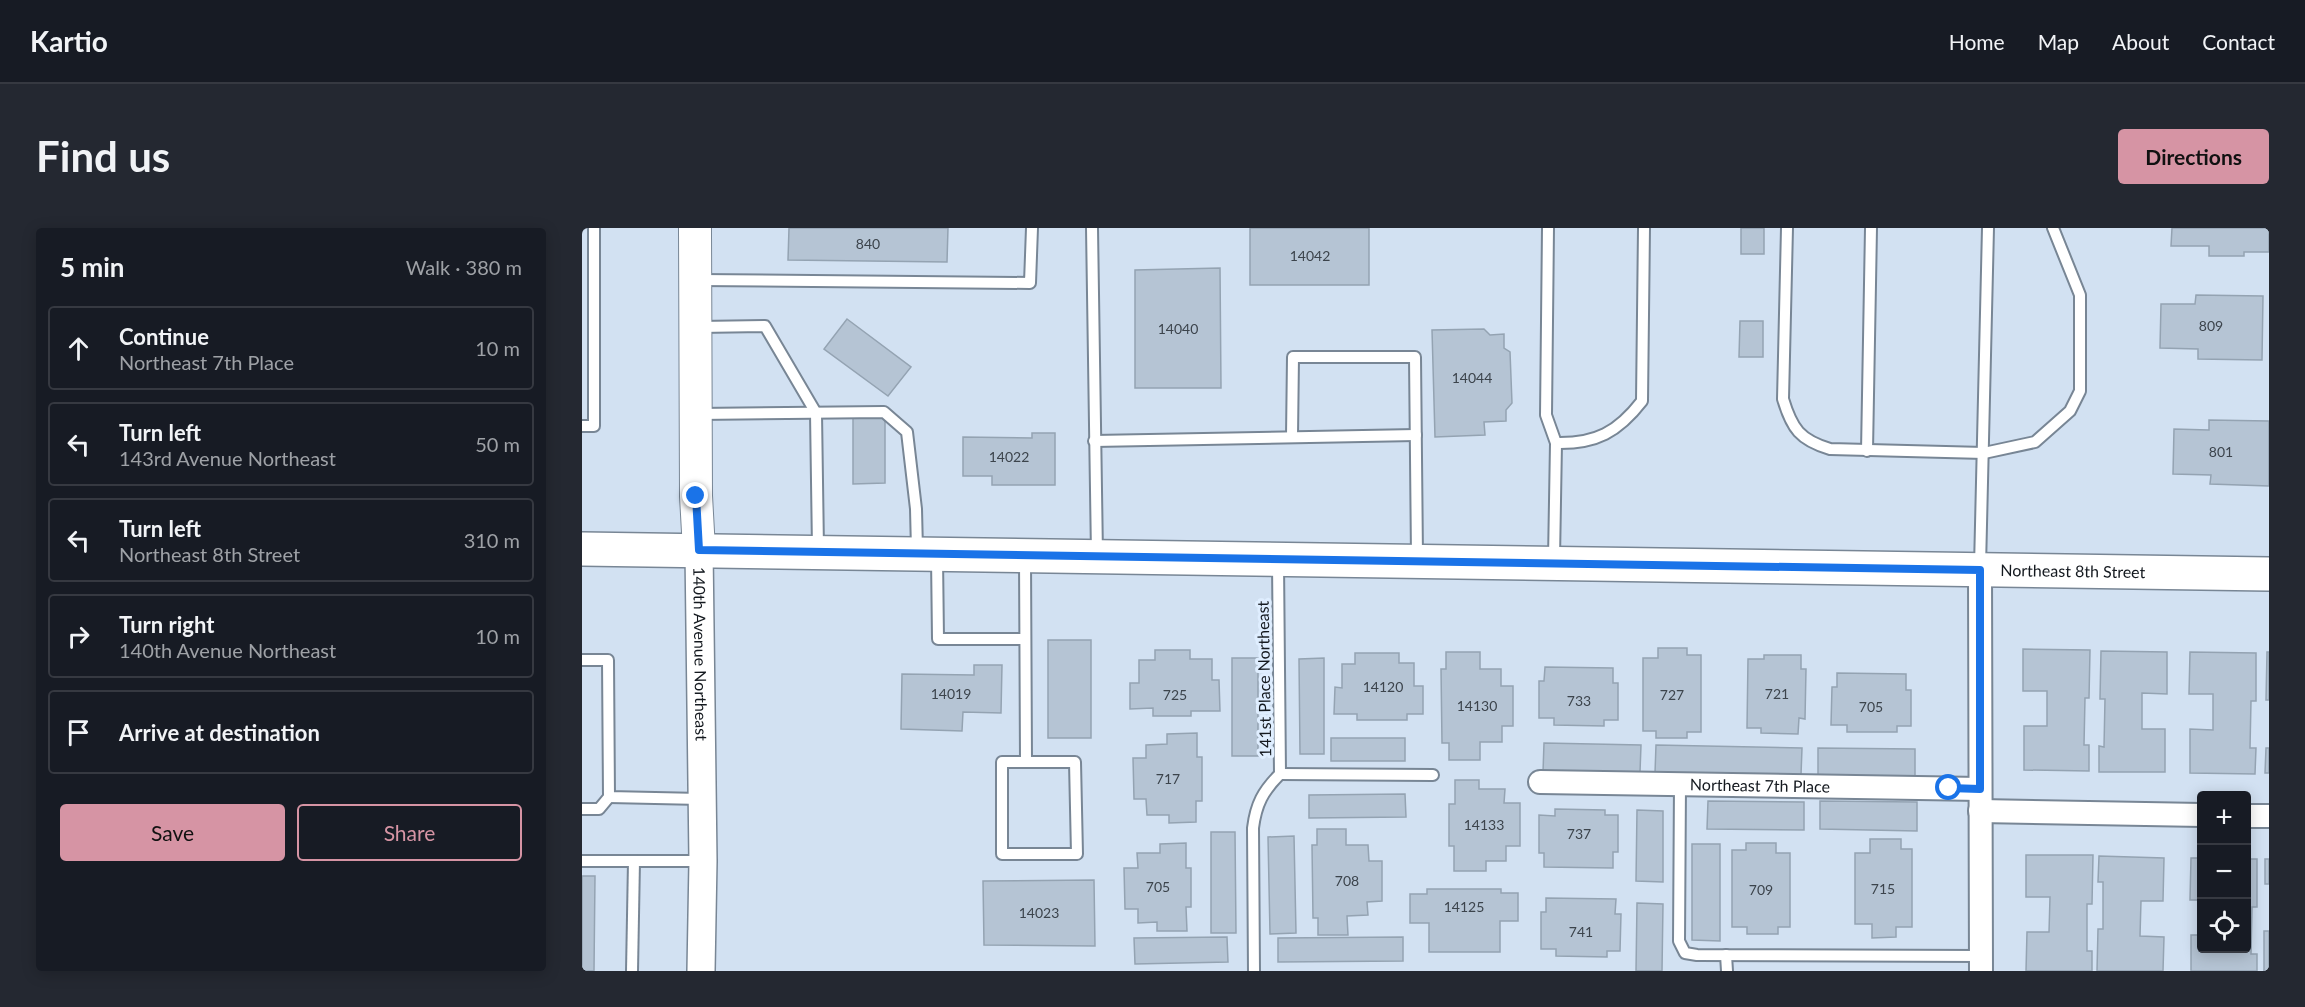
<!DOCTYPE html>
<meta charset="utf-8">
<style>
:root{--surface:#171b24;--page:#242831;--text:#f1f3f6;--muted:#9ea1a6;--line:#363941;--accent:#d694a4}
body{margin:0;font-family:Lato,sans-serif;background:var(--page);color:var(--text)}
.controls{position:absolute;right:18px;bottom:18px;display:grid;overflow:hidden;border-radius:6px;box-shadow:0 3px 15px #0003}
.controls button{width:54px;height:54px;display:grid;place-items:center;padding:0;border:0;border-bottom:2px solid var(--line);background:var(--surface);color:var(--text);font:30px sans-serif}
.stop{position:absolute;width:18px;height:18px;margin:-14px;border:4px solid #1a73e8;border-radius:50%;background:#fff}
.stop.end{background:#1a73e8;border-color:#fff;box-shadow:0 2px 6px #0008}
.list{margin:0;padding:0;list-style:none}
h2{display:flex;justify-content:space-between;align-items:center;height:78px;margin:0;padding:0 24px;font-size:26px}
h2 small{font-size:20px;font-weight:400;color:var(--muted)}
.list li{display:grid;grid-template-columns:39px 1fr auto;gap:18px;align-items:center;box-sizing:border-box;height:84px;margin:0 12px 12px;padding:0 12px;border:2px solid var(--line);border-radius:6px}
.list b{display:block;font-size:22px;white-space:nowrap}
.list p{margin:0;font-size:20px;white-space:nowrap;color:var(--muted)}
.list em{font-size:20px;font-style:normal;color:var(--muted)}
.actions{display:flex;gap:12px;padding:18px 24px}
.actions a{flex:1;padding:14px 0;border:2px solid var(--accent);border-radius:6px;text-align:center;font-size:21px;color:var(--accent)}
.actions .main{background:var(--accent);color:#111}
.icon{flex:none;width:33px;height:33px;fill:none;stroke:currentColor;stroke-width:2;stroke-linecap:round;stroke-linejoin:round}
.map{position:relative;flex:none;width:1687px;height:743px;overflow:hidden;border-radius:6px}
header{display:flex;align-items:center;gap:36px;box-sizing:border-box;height:84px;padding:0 30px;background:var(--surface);border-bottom:2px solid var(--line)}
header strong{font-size:28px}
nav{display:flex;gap:33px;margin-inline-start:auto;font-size:21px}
.intro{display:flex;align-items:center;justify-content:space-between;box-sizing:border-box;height:144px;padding:0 36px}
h1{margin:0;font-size:42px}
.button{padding:15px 27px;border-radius:6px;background:var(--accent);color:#111;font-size:21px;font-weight:700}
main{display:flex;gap:36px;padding:0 36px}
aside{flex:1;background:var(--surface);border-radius:6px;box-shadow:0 3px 15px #0003}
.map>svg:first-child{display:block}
</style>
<header>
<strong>Kartio</strong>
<nav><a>Home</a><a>Map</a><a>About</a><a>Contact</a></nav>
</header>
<div class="intro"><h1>Find us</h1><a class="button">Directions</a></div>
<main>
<aside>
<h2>5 min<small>Walk · 380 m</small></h2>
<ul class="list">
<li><svg class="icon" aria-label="ahead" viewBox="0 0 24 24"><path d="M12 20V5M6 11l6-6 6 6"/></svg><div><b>Continue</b><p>Northeast 7th Place</p></div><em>10 m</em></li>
<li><svg class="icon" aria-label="left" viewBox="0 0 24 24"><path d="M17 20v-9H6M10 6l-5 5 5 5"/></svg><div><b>Turn left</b><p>143rd Avenue Northeast</p></div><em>50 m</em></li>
<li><svg class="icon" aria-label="left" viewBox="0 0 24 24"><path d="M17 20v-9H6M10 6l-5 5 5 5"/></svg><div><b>Turn left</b><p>Northeast 8th Street</p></div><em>310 m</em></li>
<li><svg class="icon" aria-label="right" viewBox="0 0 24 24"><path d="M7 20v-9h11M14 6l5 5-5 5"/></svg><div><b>Turn right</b><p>140th Avenue Northeast</p></div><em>10 m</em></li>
<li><svg class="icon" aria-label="arrive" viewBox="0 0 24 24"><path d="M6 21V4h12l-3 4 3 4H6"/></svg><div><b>Arrive at destination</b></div></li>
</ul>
<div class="actions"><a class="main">Save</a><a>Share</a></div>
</aside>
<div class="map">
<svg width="1687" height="743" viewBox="0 0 1687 743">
<rect width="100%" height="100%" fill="#d2e1f2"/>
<g fill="#b5c4d4" stroke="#94a3b2" stroke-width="1.5">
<polygon points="207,0 366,0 365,34 206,32"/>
<rect x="668" y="0" width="119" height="57"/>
<rect x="1159" y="0" width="23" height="26"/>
<polygon points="1590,0 1687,0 1687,24 1662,24 1662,28 1627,28 1627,18 1589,18"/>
<polygon points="638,40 639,160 553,160 553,42"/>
<polygon points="1614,67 1681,68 1680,132 1616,131 1616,121 1578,120 1579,76 1613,76"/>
<polygon points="265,91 329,139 306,168 242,121"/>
<polygon points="1158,93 1181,93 1181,129 1157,129"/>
<polygon points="902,101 908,107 922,106 922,120 928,124 930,175 924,182 924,193 902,194 903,207 853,209 850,102"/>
<polygon points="303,188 303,255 271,256 271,189"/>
<polygon points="1627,192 1687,193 1687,258 1628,256 1629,247 1591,246 1592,201 1627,202"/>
<polygon points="450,205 473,205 473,257 410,257 410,248 381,248 381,209 450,210"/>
<rect x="466" y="412" width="43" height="98"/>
<polygon points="1076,420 1105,420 1105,427 1119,427 1119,504 1105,504 1105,510 1074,510 1074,503 1061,503 1061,430 1076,430"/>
<polygon points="1441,421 1508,422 1507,470 1503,470 1502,517 1507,517 1507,543 1442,542 1442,498 1465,498 1465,463 1441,463"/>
<polygon points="573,422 608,422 608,431 630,431 630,452 637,452 638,483 609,483 609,488 571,488 571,480 548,481 548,455 557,455 557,432 573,432"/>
<polygon points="1519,423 1585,424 1585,466 1560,465 1560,501 1583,501 1583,544 1517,544 1517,518 1522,519 1523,471 1518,471"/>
<polygon points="864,424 898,424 898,441 919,441 919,458 931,458 931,498 920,498 920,514 898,514 898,532 867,532 867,515 860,515 859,441 864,441"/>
<polygon points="1608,424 1674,425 1674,473 1669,473 1668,520 1674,520 1673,546 1608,545 1608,501 1631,502 1631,466 1607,466"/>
<polygon points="1685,424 1687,424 1687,472 1684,472"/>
<polygon points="773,425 817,425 817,435 832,435 832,458 841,458 841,486 825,486 825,492 775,492 775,486 752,486 753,459 760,460 760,436 773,436"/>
<polygon points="1182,427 1219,427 1219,441 1224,441 1223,491 1217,490 1216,506 1179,505 1179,500 1165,500 1166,431 1182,431"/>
<rect x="650" y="430" width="26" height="98"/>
<polygon points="742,430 742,526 718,526 717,431"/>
<polygon points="392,437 420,437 419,485 381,484 380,503 319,501 320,446 392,447"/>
<polygon points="963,439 1031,440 1031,455 1036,455 1036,492 1022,492 1022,498 972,497 972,490 957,490 957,453 962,453"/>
<polygon points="1255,445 1324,446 1324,462 1329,462 1329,498 1315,498 1315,504 1265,504 1265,497 1249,497 1250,459 1255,459"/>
<polygon points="615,505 615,529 620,529 620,573 614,573 614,594 587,595 587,587 565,587 564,571 552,571 551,530 564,530 564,517 585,516 585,506"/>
<rect x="749" y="510" width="74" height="23"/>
<polygon points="962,515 1059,517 1058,544 961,544"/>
<polygon points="1074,517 1220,520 1219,547 1073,545"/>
<polygon points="1236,520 1333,521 1333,549 1236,548"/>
<polygon points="1684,520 1687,520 1687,545 1683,545"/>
<polygon points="873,552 897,552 897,561 923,561 922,575 938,575 938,618 924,618 924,633 904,633 904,643 872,643 872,618 867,618 867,576 873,576"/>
<polygon points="823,566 824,589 727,590 727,567"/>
<polygon points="1126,573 1222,574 1222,602 1125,601"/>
<polygon points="1238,573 1335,574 1335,603 1238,601"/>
<polygon points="973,581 1023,582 1023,587 1036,587 1036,624 1031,624 1031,640 962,639 962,625 957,625 957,587 973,588"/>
<polygon points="1055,582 1081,583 1081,654 1054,653"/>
<polygon points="735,601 764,601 764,617 786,617 787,633 800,633 800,673 785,674 786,687 765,688 766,707 736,707 736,690 731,690 730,617 735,617"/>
<polygon points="629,604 653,604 654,705 629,705"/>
<polygon points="712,608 714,705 688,706 686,609"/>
<polygon points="1288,611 1319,611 1319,621 1330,621 1330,699 1314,699 1314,709 1290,710 1290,696 1273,696 1273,625 1288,625"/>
<polygon points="604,615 604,640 609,640 609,679 604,679 605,703 575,703 575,694 556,695 556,681 543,681 542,640 556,640 555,625 578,625 578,616"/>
<polygon points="1164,615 1194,615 1194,625 1208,625 1208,699 1196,699 1196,706 1165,706 1165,699 1150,699 1150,622 1164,622"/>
<polygon points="1110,616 1138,616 1138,713 1110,712"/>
<polygon points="1444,627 1511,627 1510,676 1505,676 1505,723 1510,723 1510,743 1444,743 1445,704 1467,704 1468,669 1444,669"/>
<polygon points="1517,628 1582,630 1581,673 1559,673 1558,708 1582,709 1581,743 1515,743 1516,701 1521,701 1521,654 1516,654"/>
<polygon points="1609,630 1620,630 1620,672 1608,672"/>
<polygon points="1664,631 1675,631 1675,679 1670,679 1669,726 1675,726 1675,743 1609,743 1609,707 1620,707 1620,720 1664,720"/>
<rect x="1683" y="631" width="4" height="25"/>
<polygon points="0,648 13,648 12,743 0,743"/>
<polygon points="512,652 513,718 402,717 401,653"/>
<polygon points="845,661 919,661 919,665 936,665 936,693 918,693 918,724 847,724 847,695 828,695 828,666 845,666"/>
<polygon points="964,670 1034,671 1033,686 1039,686 1038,723 1025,723 1025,729 974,728 974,721 959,721 959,684 964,684"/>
<polygon points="1055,675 1081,676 1080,743 1054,743"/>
<rect x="1682" y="703" width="5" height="40"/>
<polygon points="645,709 646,734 553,736 552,710"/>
<polygon points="821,709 821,733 696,734 696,710"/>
</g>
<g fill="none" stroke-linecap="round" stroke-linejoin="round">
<g stroke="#788695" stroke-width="14">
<g id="service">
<polyline points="510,0 515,327"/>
<polyline points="966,0 964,187 974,215 972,331"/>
<path d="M1205,0L1201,171C1210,201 1218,212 1248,221L1402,225L1453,214L1488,183L1498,163V67L1471,0"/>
<polyline points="116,52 448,55 450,0"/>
<polyline points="117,99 183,98 234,185 236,321"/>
<polyline points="116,186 302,184 325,204 334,281 335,322"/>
<polyline points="0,198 12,198 12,0"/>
<polyline points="710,208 711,129 833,129 835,329"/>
<polyline points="512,213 834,207"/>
<path d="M974,215C1014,216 1036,204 1060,173L1062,0"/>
<polyline points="1285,223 1289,0"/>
<polyline points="355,329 356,411 443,411"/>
<polyline points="443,330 444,534 493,534 495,626 420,626 420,534 444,534"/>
<polyline points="1398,339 1406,0"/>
<polyline points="0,432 26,432 27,569 119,571"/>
<polyline points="698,546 851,547"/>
<polyline points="1098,556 1097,713 1103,725 1115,727 1399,728"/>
<polyline points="0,581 17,581 27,569"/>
<polyline points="0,633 121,633"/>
<polyline points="1144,727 1145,743"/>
<polyline points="50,743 52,633"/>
<path d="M672,743L671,600C674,576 681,563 698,546L696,335"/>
</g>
</g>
<g stroke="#788695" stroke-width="26">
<g id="minor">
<polyline points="1398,342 1399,743"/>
<path id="s1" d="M958,554L1398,561"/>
<polyline points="1398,583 1620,587"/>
<polyline points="1664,588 1687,588"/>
</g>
</g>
<g stroke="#788695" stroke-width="30">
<g id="tertiary">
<path id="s2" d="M117,322L121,633L119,743"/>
</g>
</g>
<g stroke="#788695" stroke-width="34">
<polyline id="secondary" points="113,0 114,268 117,322"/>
</g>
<g stroke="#788695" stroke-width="36">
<g id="primary">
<path id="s3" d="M0,321L1687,346"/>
</g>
</g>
<use href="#service" stroke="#fff" stroke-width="10"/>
<use href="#minor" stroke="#fff" stroke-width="22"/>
<use href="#tertiary" stroke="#fff" stroke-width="27"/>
<use href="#secondary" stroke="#fff" stroke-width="32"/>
<use href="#primary" stroke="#fff" stroke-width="33"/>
</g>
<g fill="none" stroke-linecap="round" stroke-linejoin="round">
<polyline stroke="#1a73e8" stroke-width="8" points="114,268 117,322 1398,342 1398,561 1367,560"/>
</g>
<g text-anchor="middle" stroke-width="6" stroke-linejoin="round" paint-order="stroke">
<g font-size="14" fill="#3c444c">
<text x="286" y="21">840</text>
<text x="728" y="33">14042</text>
<text x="1629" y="103">809</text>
<text x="596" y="106">14040</text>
<text x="890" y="155">14044</text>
<text x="1639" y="229">801</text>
<text x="427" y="234">14022</text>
<text x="801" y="464">14120</text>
<text x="369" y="471">14019</text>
<text x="1195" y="471">721</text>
<text x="593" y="472">725</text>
<text x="1090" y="472">727</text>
<text x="997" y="478">733</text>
<text x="895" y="483">14130</text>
<text x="1289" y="484">705</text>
<text x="586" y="556">717</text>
<text x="902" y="602">14133</text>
<text x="997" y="611">737</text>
<text x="765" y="658">708</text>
<text x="576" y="664">705</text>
<text x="1301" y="666">715</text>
<text x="1179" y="667">709</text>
<text x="882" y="684">14125</text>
<text x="457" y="690">14023</text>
<text x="999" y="709">741</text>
</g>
<g font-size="16" fill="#14191f" stroke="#dfeeff">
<text dy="6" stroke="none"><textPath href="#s3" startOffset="1491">Northeast 8th Street</textPath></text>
<text dy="6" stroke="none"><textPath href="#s2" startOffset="104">140th Avenue Northeast</textPath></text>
<text transform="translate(682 451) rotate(-91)" y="6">141st Place Northeast</text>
<text dy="6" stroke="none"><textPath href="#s1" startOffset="220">Northeast 7th Place</textPath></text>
</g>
</g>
</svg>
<div class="controls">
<button>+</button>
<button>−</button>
<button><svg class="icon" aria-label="locate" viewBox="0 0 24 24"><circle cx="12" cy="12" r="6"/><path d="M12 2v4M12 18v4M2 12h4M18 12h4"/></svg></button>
</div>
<div class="stop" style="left:1367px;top:560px"></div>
<div class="stop end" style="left:114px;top:268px"></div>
</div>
</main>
